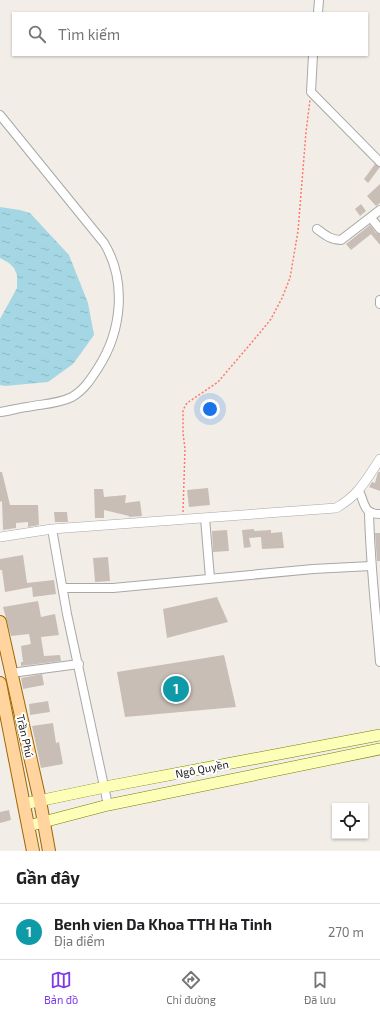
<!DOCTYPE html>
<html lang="vi">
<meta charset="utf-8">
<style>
:root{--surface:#fff;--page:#f6f6f6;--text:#202124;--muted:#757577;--line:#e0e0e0;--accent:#7c3aed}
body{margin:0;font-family:"Exo 2",sans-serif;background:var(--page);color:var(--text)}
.controls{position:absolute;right:12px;bottom:12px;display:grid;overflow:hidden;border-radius:0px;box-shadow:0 1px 3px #0004}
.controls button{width:36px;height:36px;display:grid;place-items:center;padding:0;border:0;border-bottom:1px solid var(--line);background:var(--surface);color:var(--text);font:20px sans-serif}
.you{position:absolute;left:210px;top:409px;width:14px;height:14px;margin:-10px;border:3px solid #fff;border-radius:50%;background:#1a73e8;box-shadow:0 0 0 6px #1a73e833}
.badge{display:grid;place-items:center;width:26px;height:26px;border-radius:50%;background:var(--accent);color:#fff;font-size:13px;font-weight:700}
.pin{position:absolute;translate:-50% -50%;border:2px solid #fff;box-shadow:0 1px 4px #0006}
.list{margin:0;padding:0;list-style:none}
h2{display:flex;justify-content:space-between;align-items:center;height:52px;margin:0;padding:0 16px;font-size:17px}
h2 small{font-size:13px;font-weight:400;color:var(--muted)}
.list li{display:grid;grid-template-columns:26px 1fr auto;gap:12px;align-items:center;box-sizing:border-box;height:56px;padding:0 16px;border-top:1px solid var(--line)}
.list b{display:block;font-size:15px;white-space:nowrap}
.list p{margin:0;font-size:13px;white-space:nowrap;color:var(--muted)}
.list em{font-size:13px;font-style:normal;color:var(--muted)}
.icon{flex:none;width:22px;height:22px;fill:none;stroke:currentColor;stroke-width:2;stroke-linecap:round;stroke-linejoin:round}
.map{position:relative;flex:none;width:380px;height:851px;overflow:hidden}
.search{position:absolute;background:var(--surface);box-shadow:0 1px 3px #0004;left:12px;right:12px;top:12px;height:44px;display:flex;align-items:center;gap:10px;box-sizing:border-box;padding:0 14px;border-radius:0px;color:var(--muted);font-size:15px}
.sheet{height:108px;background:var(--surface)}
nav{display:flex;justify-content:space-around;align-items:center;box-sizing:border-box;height:56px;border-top:1px solid var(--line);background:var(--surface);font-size:11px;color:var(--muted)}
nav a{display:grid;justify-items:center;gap:2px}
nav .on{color:var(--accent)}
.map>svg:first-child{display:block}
</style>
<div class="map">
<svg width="380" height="851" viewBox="0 0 380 851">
<defs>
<pattern id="water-ripples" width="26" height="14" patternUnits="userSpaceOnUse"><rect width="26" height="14" fill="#a4d6e3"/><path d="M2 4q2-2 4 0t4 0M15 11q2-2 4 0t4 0" fill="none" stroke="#8db7c2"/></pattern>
</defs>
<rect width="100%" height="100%" fill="#f2eee7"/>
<polygon fill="url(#water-ripples)" points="0,207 20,210 30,213 69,255 88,303 94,335 73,364 48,382 5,386 0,385 0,319 17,288 17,275 14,268 9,263 0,258"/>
<g fill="#c8beb6">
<polygon points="375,164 380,167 368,183 364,179"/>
<polygon points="380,184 380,203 376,206 367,196"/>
<polygon points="361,204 366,211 360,216 355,209"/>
<polygon points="370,225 376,233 380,234 380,245 371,234 351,250 346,244"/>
<polygon points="0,472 2,472 10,505 38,505 39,525 28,527 28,522 16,523 16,528 3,530 2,501 0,502"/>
<polygon points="378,472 380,472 380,491 369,487 372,482 375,483"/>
<polygon points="208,488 210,505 189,507 187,490"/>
<polygon points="94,489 103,489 104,497 126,495 125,503 140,501 142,516 129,517 129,516 104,510 104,518 95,518"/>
<polygon points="54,512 67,512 68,522 55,522"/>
<polygon points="254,529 254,531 271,530 271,533 282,532 284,548 262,549 261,537 249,538 251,547 244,548 242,530"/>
<polygon points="227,530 229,551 213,552 212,531"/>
<polygon points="375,533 380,533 380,561 377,561"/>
<polygon points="23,555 27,583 54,580 56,594 33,597 32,587 5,592 2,570 0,570 0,559"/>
<polygon points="108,557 110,581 95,582 93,558"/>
<polygon points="217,597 228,622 167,638 163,609"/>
<polygon points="38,601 41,617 55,614 59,635 41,637 44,656 60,655 61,661 21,666 21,662 23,662 21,646 31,644 29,634 11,636 3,607"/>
<polygon points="224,655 236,707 125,717 117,672"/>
<polygon points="42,674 44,685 23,689 21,678"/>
<polygon points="48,701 50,712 30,715 29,704"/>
<polygon points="53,723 56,743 59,742 63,764 41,768 32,726"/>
<polygon points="9,810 11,820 0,823 0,812"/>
</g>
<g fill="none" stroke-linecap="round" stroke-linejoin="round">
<g stroke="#a8a8a8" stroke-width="10">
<g id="minor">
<polyline points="318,13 319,0"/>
<polyline points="313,55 311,92 380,162"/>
<path d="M0,115L104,243C127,281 122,331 98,368C91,379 84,390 72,397C58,404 42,404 27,407C18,408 9,411 0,412"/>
<polyline points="371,218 380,229"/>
<path d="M317,229C325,235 331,240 341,240L380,210"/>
<polyline points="380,300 380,304"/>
<path d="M359,491C365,503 363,514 380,514"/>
<path d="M369,512C370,562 376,612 380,662"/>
<polyline points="205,518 210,578"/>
<polyline points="52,529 67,614 108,805"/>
<polyline points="63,588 113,588 313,569 371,566"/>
<polyline points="11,673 79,664"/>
</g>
</g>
<g stroke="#a8a8a8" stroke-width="10">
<path id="tertiary" d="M0,537L52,529L336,508C359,495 366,480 380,459"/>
</g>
<g stroke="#758000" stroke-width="12">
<g id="secondary">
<polyline points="24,804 105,787 380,735"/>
<polyline points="28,826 108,805 380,749"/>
</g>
</g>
<g stroke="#9e6700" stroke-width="14">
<g id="primary">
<polyline points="0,622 40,801 49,851"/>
<polyline points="0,683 33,851"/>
</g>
</g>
<polyline stroke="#ff786b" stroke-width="1.5" stroke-dasharray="2 2" stroke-linecap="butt" points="183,512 185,449 183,433 183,410 187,403 218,382 258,335 271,319 282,298 290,278 298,231 306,132 310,100"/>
<use href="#minor" stroke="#fff" stroke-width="8"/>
<use href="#tertiary" stroke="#fff" stroke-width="9"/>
<use href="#secondary" stroke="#fdffb9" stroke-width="11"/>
<use href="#primary" stroke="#ffd49f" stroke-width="12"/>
</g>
<g text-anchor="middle" stroke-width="4" stroke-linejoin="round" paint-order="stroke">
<g font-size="11" fill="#212121" stroke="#fff">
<text transform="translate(25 736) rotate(77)" y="4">Trần Phú</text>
<text transform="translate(202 769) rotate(-11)" y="4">Ngô Quyền</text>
</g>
</g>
</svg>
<div class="controls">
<button><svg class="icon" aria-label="locate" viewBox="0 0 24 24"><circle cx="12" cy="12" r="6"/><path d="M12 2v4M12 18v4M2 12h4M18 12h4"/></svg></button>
</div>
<div class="you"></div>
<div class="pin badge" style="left:176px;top:689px;background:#0f9aa8">1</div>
<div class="search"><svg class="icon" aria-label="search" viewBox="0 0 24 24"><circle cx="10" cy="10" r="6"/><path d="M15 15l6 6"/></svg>Tìm kiếm</div>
</div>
<section class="sheet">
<h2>Gần đây<small></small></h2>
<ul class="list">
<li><span class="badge" style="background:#0f9aa8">1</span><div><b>Benh vien Da Khoa TTH Ha Tinh</b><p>Địa điểm</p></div><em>270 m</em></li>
</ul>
</section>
<nav>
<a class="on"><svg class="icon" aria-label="map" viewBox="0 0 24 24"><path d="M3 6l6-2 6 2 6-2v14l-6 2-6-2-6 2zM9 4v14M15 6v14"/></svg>Bản đồ</a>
<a><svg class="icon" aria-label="directions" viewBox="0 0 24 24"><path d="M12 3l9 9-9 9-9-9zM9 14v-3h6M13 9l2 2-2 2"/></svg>Chỉ đường</a>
<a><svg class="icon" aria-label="saved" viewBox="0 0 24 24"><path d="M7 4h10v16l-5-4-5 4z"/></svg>Đã lưu</a>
</nav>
